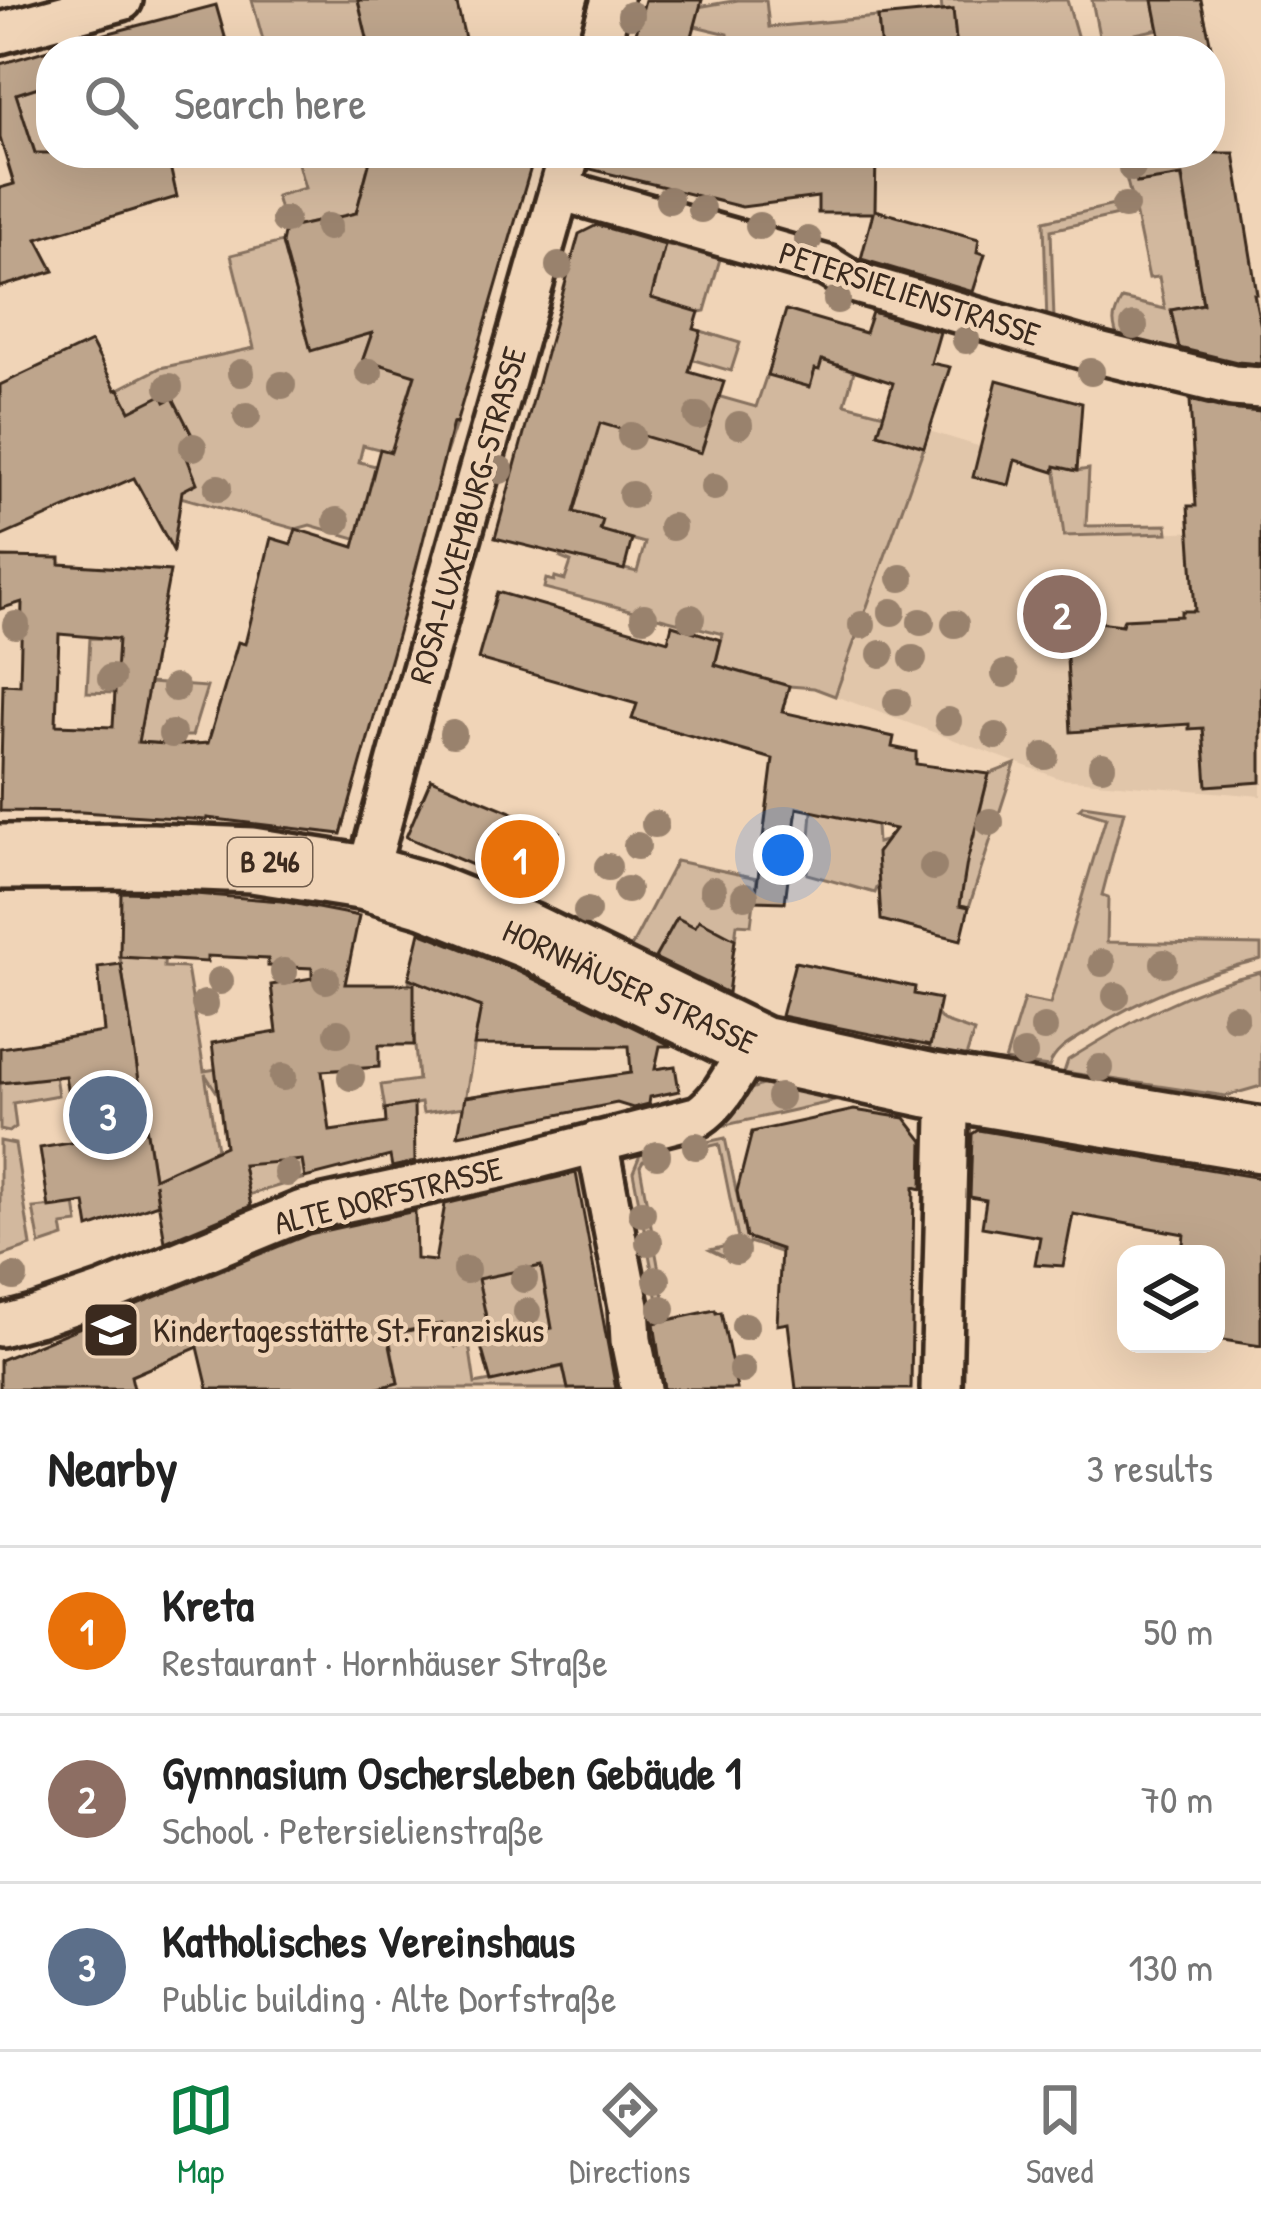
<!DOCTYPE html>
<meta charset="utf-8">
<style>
:root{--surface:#fff;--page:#f6f6f6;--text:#222;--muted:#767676;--line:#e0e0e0;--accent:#0b8043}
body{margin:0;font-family:"Patrick Hand",sans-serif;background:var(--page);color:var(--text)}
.controls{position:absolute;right:36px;bottom:36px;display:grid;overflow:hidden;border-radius:24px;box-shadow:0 12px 48px #0002}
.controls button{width:108px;height:108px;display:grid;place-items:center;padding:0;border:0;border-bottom:3px solid var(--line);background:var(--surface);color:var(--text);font:60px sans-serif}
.you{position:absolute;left:783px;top:855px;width:42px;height:42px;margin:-30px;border:9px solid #fff;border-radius:50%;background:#1a73e8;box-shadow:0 0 0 18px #1a73e833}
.badge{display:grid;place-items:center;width:78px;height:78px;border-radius:50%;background:var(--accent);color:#fff;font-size:39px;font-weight:700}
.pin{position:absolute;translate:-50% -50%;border:6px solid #fff;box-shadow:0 3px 12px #0006}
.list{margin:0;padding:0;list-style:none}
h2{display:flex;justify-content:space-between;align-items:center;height:156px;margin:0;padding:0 48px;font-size:51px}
h2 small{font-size:39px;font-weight:400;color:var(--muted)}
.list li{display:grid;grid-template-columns:78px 1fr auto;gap:36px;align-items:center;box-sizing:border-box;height:168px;padding:0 48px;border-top:3px solid var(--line)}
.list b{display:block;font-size:45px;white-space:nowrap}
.list p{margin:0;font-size:39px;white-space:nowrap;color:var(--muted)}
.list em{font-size:39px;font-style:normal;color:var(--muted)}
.icon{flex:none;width:66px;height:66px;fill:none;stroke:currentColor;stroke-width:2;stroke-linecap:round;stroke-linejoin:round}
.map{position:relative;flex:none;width:1261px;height:1389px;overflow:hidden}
.search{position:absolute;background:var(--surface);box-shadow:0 12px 48px #0002;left:36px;right:36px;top:36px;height:132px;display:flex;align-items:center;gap:30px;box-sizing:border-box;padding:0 42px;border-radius:48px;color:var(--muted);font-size:45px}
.sheet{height:660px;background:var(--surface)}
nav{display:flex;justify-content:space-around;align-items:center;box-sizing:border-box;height:168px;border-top:3px solid var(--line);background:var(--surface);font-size:33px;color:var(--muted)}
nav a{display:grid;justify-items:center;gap:6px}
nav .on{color:var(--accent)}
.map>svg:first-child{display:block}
</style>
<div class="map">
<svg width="1261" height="1389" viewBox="0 0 1261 1389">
<rect width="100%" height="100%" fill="#f0d4b7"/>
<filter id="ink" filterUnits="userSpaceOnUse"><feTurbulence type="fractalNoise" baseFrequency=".00833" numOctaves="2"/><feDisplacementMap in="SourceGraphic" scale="24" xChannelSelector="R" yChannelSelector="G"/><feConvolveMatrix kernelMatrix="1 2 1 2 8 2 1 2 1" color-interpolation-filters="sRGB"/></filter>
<g filter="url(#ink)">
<polygon fill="#e1c6aa" points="929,431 981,447 974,477 1009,485 1016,455 1054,472 1064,536 1261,529 1261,796 1061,779 835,696"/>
<g fill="#d2b89e" stroke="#86715e" stroke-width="3">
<polygon points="252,0 358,0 361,10 466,51 266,51"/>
<polygon points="738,0 766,0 769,27 878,17 881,51 730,51 728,34 695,26 698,7"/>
<polygon points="941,0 1067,0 1080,46 1100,41 1092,0 1153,0 1159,29 1111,39 1113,51 957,51 953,10 942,11"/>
<polygon points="51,83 51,153 37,159 26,125 0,99"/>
<polygon points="295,153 370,153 374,169 367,171 353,228 316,222 285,229 276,196 305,188"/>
<path d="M1120,153H1130L1181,175L1203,304L1172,310L1188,333L1192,356L1120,344C1112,323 1111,319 1122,299L1165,309L1159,277L1149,278L1135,211L1051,230L1054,320L1047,325L1044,221L1132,201Z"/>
<polygon points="282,242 311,350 372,333 363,359 383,365 392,337 415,374 400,422 432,432 437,418 456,424 442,465 363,445 359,462 376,466 418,556 310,525 296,529 173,495 119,389 160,368 254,348 231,255"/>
<polygon points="665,244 720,259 705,311 660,319 636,285 654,289"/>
<polygon points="701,331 740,343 731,371 687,358 696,349"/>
<polygon points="773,356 791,362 786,380 809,387 815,369 822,360 854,371 845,404 884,414 878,433 924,447 835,696 814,688 789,686 715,665 723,634 544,588 546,579 554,581 555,577 565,580 571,562 561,558 562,554 637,572 645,543 609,533 606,543 574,512 605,386 671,383 756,407"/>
<polygon points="1055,466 1076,471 1089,469 1086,526 1167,525 1168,533 1064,536"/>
<polygon points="90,638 157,641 152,668 133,667 116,681 115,693 87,692"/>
<polygon points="149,683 207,687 192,736 183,736 181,745 137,742"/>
<polygon points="1015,764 969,907 877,888 875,893 807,874 814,787 876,825 877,843 885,841 889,836 942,849 974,837 989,774"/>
<path d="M1083,805L1124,811L1102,895L1108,897L1107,942L1261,945V959C1199,974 1143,997 1089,1031C1073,1041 1055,1049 1049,1067L1005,1061L1024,999L1050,1004L1106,817L1079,809Z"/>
<polygon points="676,861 757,878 751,925 737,924 734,948 678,918 651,964 629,951"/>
<polygon points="147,942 165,942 164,967 187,968 204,1071 229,1067 239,1091 218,1094 205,1074 217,1149 154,1178 120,957 145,958"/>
<path d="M1261,972V1086L1226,1096L1064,1072L1068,1060C1129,1022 1190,988 1261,972Z"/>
<polygon points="409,978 481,1007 464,1107 423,1113 421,1103 385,1109 381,1085 418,1080"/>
<polygon points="937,1014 943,1021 974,1032 966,1057 929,1052"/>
<polygon points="55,1076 58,1095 13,1103 16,1127 9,1132 0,1130 0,1083"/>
<polygon points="773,1081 858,1096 712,1128 748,1090"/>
<polygon points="725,1138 746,1237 781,1249 780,1252 749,1242 742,1261 737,1263 710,1250 739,1243 719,1144 694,1150 692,1145"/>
<polygon points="0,1141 15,1144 31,1246 0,1257"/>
<polygon points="239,1144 302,1160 305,1178 248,1195"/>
<polygon points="661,1151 662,1157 643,1161 640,1166 668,1320 662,1321 633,1172 640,1155"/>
<polygon points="75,1204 78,1223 62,1225 64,1237 40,1245 33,1208"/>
<polygon points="475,1266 501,1274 541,1266 552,1328 469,1344 475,1384 563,1367 568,1389 375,1389 398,1383 385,1315 420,1327 441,1324 455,1346"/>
</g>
<g fill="#bea58c" stroke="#3b2a1e" stroke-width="3" fill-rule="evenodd">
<polygon points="358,0 456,0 468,51 370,51"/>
<polygon points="645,0 702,0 688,51 631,51"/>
<polygon points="1153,0 1201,0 1212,51 1163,51"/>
<polygon points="216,5 229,51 80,51 79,41"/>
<polygon points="953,10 957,51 881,51 878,17"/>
<polygon points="51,49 51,83 16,94 35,153 167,153 177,197 37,239 54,271 0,287 0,188 14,184 0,138 0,64"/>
<path d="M372,153H484L531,167L456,424L453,423L415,572L341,834L207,818V820L81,812L0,811L3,684L20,685L22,602L0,609V557L60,558V564L170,571L138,742L181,745L208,743L238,642L245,644L271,538L291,544L296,529L354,547L380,449L391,452L415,375L363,359L372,333L311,351L282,243L285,229L356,213ZM59,634L118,639L113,727L56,725Z"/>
<polygon points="593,153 876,154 875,210 979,239 977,252 985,254 973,292 861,259 873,213 818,213 818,197 742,207 678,191 676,198 662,194 673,189 590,169"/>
<polygon points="1130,153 1234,153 1257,294 1254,294 1261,327 1261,364 1237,362 1179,348 1171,310 1203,304 1182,176 1137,183"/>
<polygon points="597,225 665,245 651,298 699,312 694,329 701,331 689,372 724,382 701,453 600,423 574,512 603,520 600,530 632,539 624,570 495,538 579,234"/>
<polygon points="786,310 865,333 872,312 940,332 931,363 950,367 924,447 878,433 893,383 822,360 819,370 815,369 810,387 767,375"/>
<polygon points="91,342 116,390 119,389 130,411 162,395 165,402 173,398 194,439 182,445 197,483 182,491 173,550 134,478 0,537 0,385"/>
<polygon points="997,380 1082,403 1077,471 1055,466 1054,472 1015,460 1009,485 973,477"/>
<polygon points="1190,400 1227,409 1261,412 1261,782 1207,786 1203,728 1189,729 1189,724 1071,732 1065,622 1091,621 1122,625 1124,619 1181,616 1181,611 1195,611 1188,506 1196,506"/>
<polygon points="497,592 668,641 672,625 721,640 715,665 789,686 782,712 894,737 892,747 916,752 916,764 989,774 967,862 960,905 969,907 961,940 881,920 877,853 895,829 797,808 785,902 755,901 773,759 632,719 637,704 478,659"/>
<polygon points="431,779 559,832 534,891 406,837"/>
<polygon points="121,892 195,894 281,901 359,916 345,984 414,984 414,1045 379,1045 379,1067 322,1071 330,1131 386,1123 385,1109 414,1104 415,1162 392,1167 390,1156 305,1178 302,1160 243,1165 251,1206 165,1242 155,1183 158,1204 89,1228 85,1203 49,1208 40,1148 76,1142 65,1076 0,1083 0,1048 104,1032 98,967 121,964 154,1178 225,1146 212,1043 277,1032 271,985 312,978 312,968 268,966 268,959 207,956 207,962 120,957"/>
<polygon points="677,918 695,927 699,920 735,939 728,993 655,958"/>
<polygon points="420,932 513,969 672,1046 660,1046 655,1069 675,1066 679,1091 650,1097 649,1104 633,1108 617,1103 458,1135 465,1097 631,1073 629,1046 474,1045 481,1007 409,978"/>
<polygon points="795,962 915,987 914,994 940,999 930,1046 781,1016"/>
<polygon points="854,1110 905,1118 923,1141 922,1189 914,1187 911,1389 796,1389 788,1323 777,1325 781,1249 746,1237 737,1191 752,1132"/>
<polygon points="978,1130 1261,1178 1261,1346 1216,1339 1216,1254 1182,1254 1184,1234 1073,1214 1063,1266 1035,1264 1040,1237 982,1227 986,1200 970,1197 972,1134"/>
<path d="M576,1173L616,1389H568L563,1366L491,1382L480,1343L455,1346L441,1324L388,1335L398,1383L375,1389H208L198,1347L131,1376L134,1389H0V1360L309,1234L415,1211L416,1259L435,1261L445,1204ZM541,1266L552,1328L491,1340L478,1279Z"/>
<polygon points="715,1310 716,1313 721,1312 737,1389 664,1389 654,1323"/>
</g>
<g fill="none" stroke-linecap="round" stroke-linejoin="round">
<g stroke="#3b2a1e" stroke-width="48">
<g id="minor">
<polyline points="0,33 122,0"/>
<polyline points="597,51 612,0"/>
<polyline points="560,190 827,266 853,282 1102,354 1233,386 1261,388"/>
<polyline points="366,878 417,690 570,153"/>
<polyline points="597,1142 629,1306 631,1340 641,1389"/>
<path d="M0,1326L37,1316L104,1293L302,1211L504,1167L699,1116C723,1100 735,1070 751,1046"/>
<polyline points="941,1389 948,1117 953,1089"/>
</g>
</g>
<g stroke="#3b2a1e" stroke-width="72">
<polyline id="primary" points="0,857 152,856 252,860 366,878 428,896 528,936 761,1049 928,1085 1261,1140"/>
</g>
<use href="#minor" stroke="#f0d4b7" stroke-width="39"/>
<use href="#primary" stroke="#f0d4b7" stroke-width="63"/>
</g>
<g fill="#99826d">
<circle cx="631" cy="15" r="14"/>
<circle cx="1132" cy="168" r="14"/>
<circle cx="669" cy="200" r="14"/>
<circle cx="1125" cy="206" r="14"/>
<circle cx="701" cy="209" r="14"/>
<circle cx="285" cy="220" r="14"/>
<circle cx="759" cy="226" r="14"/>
<circle cx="328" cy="227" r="14"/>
<circle cx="808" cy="240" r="14"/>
<circle cx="559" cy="266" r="14"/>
<circle cx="837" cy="300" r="14"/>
<circle cx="1134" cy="326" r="14"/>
<circle cx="966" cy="340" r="14"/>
<circle cx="369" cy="372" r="14"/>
<circle cx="1091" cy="372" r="14"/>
<circle cx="241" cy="373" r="14"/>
<circle cx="282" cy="385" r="14"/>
<circle cx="169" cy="387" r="14"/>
<circle cx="247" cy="416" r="14"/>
<circle cx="698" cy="416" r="14"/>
<circle cx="739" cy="425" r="14"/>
<circle cx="631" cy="436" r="14"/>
<circle cx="193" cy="447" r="14"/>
<circle cx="500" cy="470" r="14"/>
<circle cx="714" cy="487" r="14"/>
<circle cx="218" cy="488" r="14"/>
<circle cx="632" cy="495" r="14"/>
<circle cx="337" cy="521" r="14"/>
<circle cx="672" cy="527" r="14"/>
<circle cx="901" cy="578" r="14"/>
<circle cx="892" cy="612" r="14"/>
<circle cx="644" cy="617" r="14"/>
<circle cx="691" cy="618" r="14"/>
<circle cx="921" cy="622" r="14"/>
<circle cx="955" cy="624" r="14"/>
<circle cx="16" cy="625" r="14"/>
<circle cx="862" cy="625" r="14"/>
<circle cx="881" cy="654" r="14"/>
<circle cx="913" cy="659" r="14"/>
<circle cx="1005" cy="674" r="14"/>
<circle cx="111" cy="678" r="14"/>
<circle cx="175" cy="688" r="14"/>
<circle cx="897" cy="702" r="14"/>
<circle cx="948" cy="721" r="14"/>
<circle cx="172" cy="734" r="14"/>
<circle cx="453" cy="734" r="14"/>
<circle cx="996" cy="736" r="14"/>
<circle cx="1045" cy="756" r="14"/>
<circle cx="1102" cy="766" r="14"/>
<circle cx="990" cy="822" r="14"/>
<circle cx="655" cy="824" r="14"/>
<circle cx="637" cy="846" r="14"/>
<circle cx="608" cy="867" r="14"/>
<circle cx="933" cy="867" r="14"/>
<circle cx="627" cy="890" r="14"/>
<circle cx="713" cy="890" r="14"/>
<circle cx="745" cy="896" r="14"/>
<circle cx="587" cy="911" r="14"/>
<circle cx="1102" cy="963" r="14"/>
<circle cx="1164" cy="963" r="14"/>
<circle cx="284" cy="972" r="14"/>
<circle cx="326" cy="980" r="14"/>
<circle cx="220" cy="981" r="14"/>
<circle cx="1116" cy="996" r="14"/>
<circle cx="205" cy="1004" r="14"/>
<circle cx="1235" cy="1017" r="14"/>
<circle cx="1044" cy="1028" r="14"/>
<circle cx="338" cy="1033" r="14"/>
<circle cx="1024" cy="1054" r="14"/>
<circle cx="1100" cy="1068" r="14"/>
<circle cx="283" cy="1077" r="14"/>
<circle cx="351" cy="1077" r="14"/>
<circle cx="780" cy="1097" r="14"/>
<circle cx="696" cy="1146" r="14"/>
<circle cx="657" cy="1155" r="14"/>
<circle cx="287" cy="1173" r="14"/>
<circle cx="642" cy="1213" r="14"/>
<circle cx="649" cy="1242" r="14"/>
<circle cx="736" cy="1251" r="14"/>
<circle cx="466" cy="1270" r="14"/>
<circle cx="14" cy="1277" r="14"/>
<circle cx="524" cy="1279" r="14"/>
<circle cx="657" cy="1280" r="14"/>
<circle cx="662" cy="1309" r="14"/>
<circle cx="527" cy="1312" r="14"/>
<circle cx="745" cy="1326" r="14"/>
<circle cx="742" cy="1370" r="14"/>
</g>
</g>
<defs>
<g id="school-square" transform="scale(3)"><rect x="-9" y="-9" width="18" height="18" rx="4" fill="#3b2a1e" stroke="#f0d4b7"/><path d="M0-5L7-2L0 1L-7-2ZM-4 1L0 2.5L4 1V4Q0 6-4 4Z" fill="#fff"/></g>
</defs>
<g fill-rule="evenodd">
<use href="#school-square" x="111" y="1330"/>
</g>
<g text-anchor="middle" stroke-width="9" stroke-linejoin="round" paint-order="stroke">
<rect fill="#f0d4b7" stroke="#715d4c" stroke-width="3" x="228" y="838" width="84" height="48" rx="9"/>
<g font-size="30" font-weight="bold" fill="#3b2a1e">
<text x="270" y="872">B 246</text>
</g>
<g font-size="33" fill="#3b2a1e" stroke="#f0d4b7">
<text transform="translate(910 293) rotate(18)" y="12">PETERSIELIENSTRASSE</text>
<text transform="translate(467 515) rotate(-74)" y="12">ROSA-LUXEMBURG-STRASSE</text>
<text transform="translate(630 986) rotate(25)" y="12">HORNHÄUSER STRASSE</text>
<text transform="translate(388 1195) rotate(-14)" y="12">ALTE DORFSTRASSE</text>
</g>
<g font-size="33" fill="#3b2a1e" stroke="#f0d4b7" text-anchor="start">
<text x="153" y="1342">Kindertagesstätte St. Franziskus</text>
</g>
</g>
</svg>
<div class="controls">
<button><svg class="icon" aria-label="layers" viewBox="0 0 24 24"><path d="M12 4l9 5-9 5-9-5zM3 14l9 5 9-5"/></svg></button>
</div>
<div class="you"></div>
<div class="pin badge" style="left:520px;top:859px;background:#e8710a">1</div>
<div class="pin badge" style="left:1062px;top:614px;background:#8d6e63">2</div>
<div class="pin badge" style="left:108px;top:1115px;background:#5c6f8a">3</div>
<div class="search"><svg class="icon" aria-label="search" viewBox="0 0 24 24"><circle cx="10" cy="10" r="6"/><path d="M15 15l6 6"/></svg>Search here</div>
</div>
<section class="sheet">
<h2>Nearby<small>3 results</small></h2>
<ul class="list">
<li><span class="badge" style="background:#e8710a">1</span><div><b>Kreta</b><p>Restaurant · Hornhäuser Straße</p></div><em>50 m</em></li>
<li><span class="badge" style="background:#8d6e63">2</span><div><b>Gymnasium Oschersleben Gebäude 1</b><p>School · Petersielienstraße</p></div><em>70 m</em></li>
<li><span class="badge" style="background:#5c6f8a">3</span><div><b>Katholisches Vereinshaus</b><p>Public building · Alte Dorfstraße</p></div><em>130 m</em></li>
</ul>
</section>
<nav>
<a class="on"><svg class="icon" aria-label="map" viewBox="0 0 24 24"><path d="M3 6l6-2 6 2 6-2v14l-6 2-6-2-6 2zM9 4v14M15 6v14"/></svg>Map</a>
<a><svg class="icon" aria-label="directions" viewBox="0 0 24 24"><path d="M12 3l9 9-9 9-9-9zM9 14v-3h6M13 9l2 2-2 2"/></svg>Directions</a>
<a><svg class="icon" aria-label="saved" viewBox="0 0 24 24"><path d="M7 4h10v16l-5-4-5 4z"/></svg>Saved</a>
</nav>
